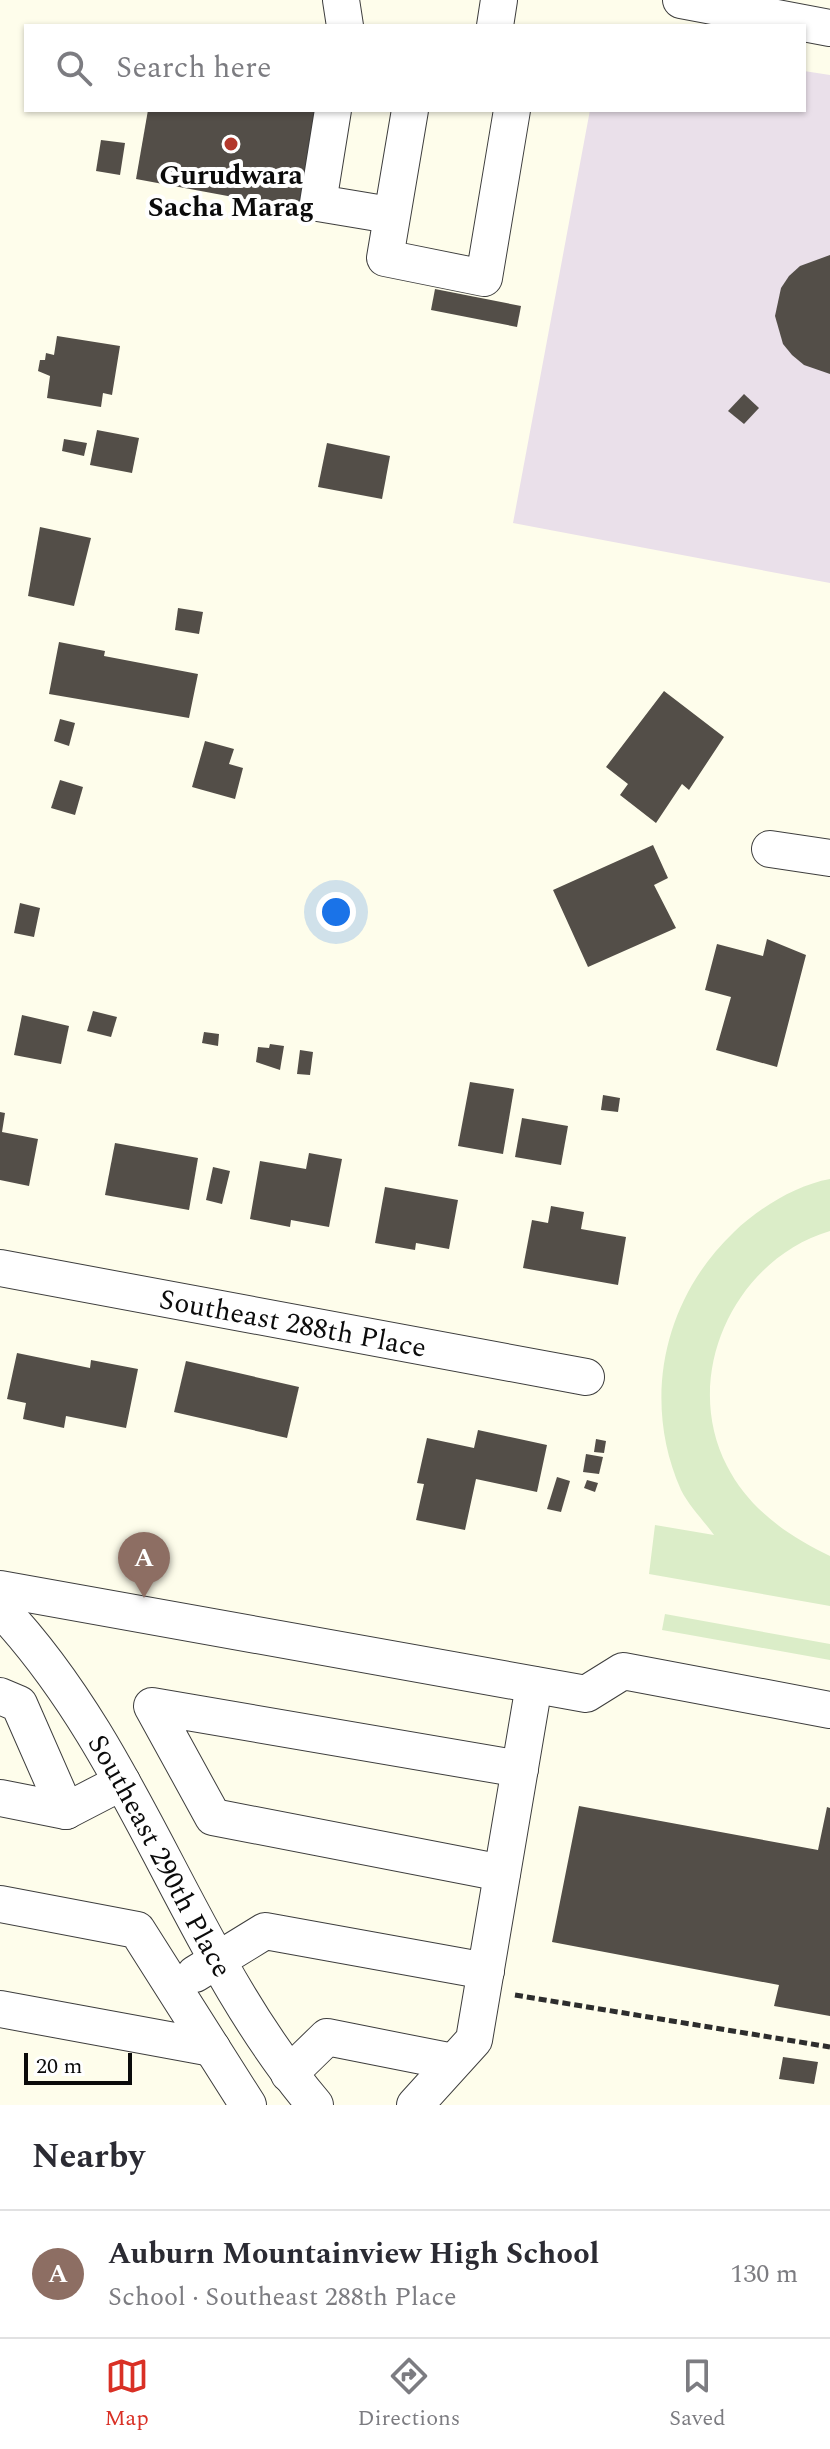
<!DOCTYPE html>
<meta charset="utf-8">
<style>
:root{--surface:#fff;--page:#f2f2f3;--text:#2b2b33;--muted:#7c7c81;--line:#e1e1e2;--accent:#d93025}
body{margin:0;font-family:Spectral,serif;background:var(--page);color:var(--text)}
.scale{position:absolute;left:24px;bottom:20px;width:108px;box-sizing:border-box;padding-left:8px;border:4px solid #0b0b0b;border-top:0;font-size:22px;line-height:28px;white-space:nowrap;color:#0b0b0b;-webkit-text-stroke:6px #fff;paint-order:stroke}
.you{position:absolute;left:336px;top:912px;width:28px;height:28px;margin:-20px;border:6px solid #fff;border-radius:50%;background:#1a73e8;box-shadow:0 0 0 12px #1a73e833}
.badge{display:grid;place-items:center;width:52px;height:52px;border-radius:50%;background:var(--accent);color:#fff;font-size:26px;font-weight:700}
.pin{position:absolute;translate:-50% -66px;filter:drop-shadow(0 2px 4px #0008)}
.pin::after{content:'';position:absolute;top:42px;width:28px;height:24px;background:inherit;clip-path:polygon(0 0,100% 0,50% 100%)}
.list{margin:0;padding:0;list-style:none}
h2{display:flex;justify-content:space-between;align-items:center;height:104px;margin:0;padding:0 32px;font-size:34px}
h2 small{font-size:26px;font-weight:400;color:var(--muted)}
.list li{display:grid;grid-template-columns:52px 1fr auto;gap:24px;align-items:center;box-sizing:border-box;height:128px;padding:0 32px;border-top:2px solid var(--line)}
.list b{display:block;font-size:30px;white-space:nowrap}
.list p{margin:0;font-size:26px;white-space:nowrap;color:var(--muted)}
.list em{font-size:26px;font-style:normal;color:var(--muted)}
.icon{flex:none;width:44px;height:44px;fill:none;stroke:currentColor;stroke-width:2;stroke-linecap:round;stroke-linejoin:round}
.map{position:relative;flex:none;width:830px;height:2105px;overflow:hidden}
.search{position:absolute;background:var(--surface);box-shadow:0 2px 6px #0004;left:24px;right:24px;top:24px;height:88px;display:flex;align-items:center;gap:20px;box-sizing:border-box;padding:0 28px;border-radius:0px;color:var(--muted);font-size:30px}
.sheet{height:232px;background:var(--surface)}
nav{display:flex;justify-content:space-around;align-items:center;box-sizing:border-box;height:112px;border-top:2px solid var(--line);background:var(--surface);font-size:22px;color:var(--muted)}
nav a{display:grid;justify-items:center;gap:4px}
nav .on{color:var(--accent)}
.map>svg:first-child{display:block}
</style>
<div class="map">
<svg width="830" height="2105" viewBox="0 0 830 2105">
<rect width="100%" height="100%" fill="#fefdeb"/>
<polygon fill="#eae0ea" points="804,71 830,75 830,583 513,523 590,110 804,110"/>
<g fill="#dbedc8">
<path d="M830,1179V1231C735,1259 680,1375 727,1466C749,1509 788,1536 830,1556V1606L649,1574L655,1525L714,1535C704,1521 689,1506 681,1490C641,1400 664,1298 734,1232C759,1208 796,1185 830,1179Z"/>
<polygon points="665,1614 830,1644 830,1660 662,1630"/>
</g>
<g fill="#534e48">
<polygon points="148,110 326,110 308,211 136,179"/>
<polygon points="101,140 125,143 120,175 96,171"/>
<polygon points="830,255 830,374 804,365 792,355 783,344 775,316 781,288 789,276 800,266"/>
<polygon points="435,289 521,306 517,327 431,310"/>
<polygon points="57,336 120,346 112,395 103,393 101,407 47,398 50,376 38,371 40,360 45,360 46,353 54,355"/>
<polygon points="744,394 759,408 744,424 728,411"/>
<polygon points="97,430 139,438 132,473 90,465"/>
<polygon points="64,439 87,443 84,456 62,451"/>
<polygon points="327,443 390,456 382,499 318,487"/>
<polygon points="40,527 91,538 74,606 28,596"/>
<polygon points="178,608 203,612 199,634 175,630"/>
<polygon points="59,642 105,651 104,656 198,674 189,718 49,694"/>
<polygon points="664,691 724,737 689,790 682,784 656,823 620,795 628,784 606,767"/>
<polygon points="60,719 75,723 69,746 54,741"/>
<polygon points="205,741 234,749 229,764 243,768 235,799 192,787"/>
<polygon points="60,780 83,787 75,815 51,808"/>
<polygon points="653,845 668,878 654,885 676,928 588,967 553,890"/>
<polygon points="20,903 40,908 34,937 14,933"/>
<polygon points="767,939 806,955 777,1067 716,1050 731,997 705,990 717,944 763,956"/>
<polygon points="93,1011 117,1017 111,1037 87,1031"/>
<polygon points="22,1015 69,1026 61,1064 14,1055"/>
<polygon points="204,1032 219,1034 218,1046 202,1043"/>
<polygon points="270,1044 284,1046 280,1070 256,1062 258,1047 269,1048"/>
<polygon points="300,1050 313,1052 310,1075 297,1074"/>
<polygon points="470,1082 514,1089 503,1154 458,1146"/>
<polygon points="603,1095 620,1098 618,1112 601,1110"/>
<polygon points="0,1112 5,1113 2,1132 38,1139 29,1186 0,1180"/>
<polygon points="522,1118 568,1126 561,1165 515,1157"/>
<polygon points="115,1143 198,1158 189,1210 105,1195"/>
<polygon points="309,1153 342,1159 329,1227 291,1220 290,1227 250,1219 260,1161 306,1169"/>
<polygon points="213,1167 230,1171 222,1204 206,1200"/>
<polygon points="385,1187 458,1200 449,1249 416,1243 415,1250 375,1243"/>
<polygon points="551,1206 584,1212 581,1229 626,1237 618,1285 523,1268 532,1220 548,1223"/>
<polygon points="17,1353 90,1368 91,1360 138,1369 126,1428 66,1416 64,1428 23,1419 26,1403 7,1399"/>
<polygon points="186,1361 299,1387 287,1438 174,1412"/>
<polygon points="478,1430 547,1445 537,1492 476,1479 465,1530 416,1520 424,1484 417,1483 427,1438 474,1448"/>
<polygon points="596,1439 606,1441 604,1453 594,1452"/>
<polygon points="586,1454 603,1457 599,1474 583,1472"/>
<polygon points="557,1477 570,1481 561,1512 547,1509"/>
<polygon points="587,1480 598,1483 595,1492 584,1488"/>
<polygon points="579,1806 818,1850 827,1807 830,1808 830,2016 774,2006 779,1985 552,1942"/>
<polygon points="783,2057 818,2062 814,2084 779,2079"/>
</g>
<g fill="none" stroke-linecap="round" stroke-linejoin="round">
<g stroke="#3e3e3e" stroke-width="38">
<g id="minor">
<polyline points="341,0 345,26"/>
<polyline points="681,0 830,28"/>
<polyline points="495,26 499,0"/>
<polyline points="333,110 318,203 390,215"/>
<polyline points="410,110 385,258 484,278 512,110"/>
<polyline points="770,849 830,858"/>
<path id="s1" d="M0,1268L586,1377"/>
<polyline points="0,1589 586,1694 623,1671 830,1710"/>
<path id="s2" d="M0,1608C137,1753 187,1954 315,2105"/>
<polyline points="0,1696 19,1704 66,1811"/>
<polyline points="0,1798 66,1811 122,1782"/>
<polyline points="502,1873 213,1817 152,1706 520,1769"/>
<polyline points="0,1904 137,1930 248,2105"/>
<polyline points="195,1974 265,1931 486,1971"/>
<polyline points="0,2009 212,2048"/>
<polyline points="289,2074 327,2037 453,2062"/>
<polyline points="415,2105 474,2040 534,1685"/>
</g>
</g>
<polyline stroke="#2d2d2d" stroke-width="5" stroke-dasharray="8 4" stroke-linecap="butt" points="515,1995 830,2047"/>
<use href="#minor" stroke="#fff" stroke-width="36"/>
</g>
<circle fill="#b3382c" stroke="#fff" stroke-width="3" cx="231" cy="144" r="8"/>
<g text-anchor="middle" stroke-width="8" stroke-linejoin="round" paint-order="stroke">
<g font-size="28" font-weight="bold" fill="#0b0b0b" stroke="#fff">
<text x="231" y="184">Gurudwara<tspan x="231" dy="32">Sacha Marag</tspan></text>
</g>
<g font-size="28" fill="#0b0b0b" stroke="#fff">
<text dy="10" stroke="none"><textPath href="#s1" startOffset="298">Southeast 288th Place</textPath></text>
<text dy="10" stroke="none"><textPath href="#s2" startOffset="296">Southeast 290th Place</textPath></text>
</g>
</g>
</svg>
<div class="scale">20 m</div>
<div class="you"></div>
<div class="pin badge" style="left:144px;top:1598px;background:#8d6e63">A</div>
<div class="search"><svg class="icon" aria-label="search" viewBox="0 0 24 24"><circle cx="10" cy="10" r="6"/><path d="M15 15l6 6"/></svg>Search here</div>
</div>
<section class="sheet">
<h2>Nearby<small></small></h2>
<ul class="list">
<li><span class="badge" style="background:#8d6e63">A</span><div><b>Auburn Mountainview High School</b><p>School · Southeast 288th Place</p></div><em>130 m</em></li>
</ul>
</section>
<nav>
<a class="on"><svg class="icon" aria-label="map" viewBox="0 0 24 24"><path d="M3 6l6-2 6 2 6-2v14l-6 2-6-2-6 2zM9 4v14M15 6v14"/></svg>Map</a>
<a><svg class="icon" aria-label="directions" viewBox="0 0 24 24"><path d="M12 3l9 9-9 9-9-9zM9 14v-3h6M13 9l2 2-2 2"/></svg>Directions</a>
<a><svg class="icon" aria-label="saved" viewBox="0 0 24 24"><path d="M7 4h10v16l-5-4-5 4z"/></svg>Saved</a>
</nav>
